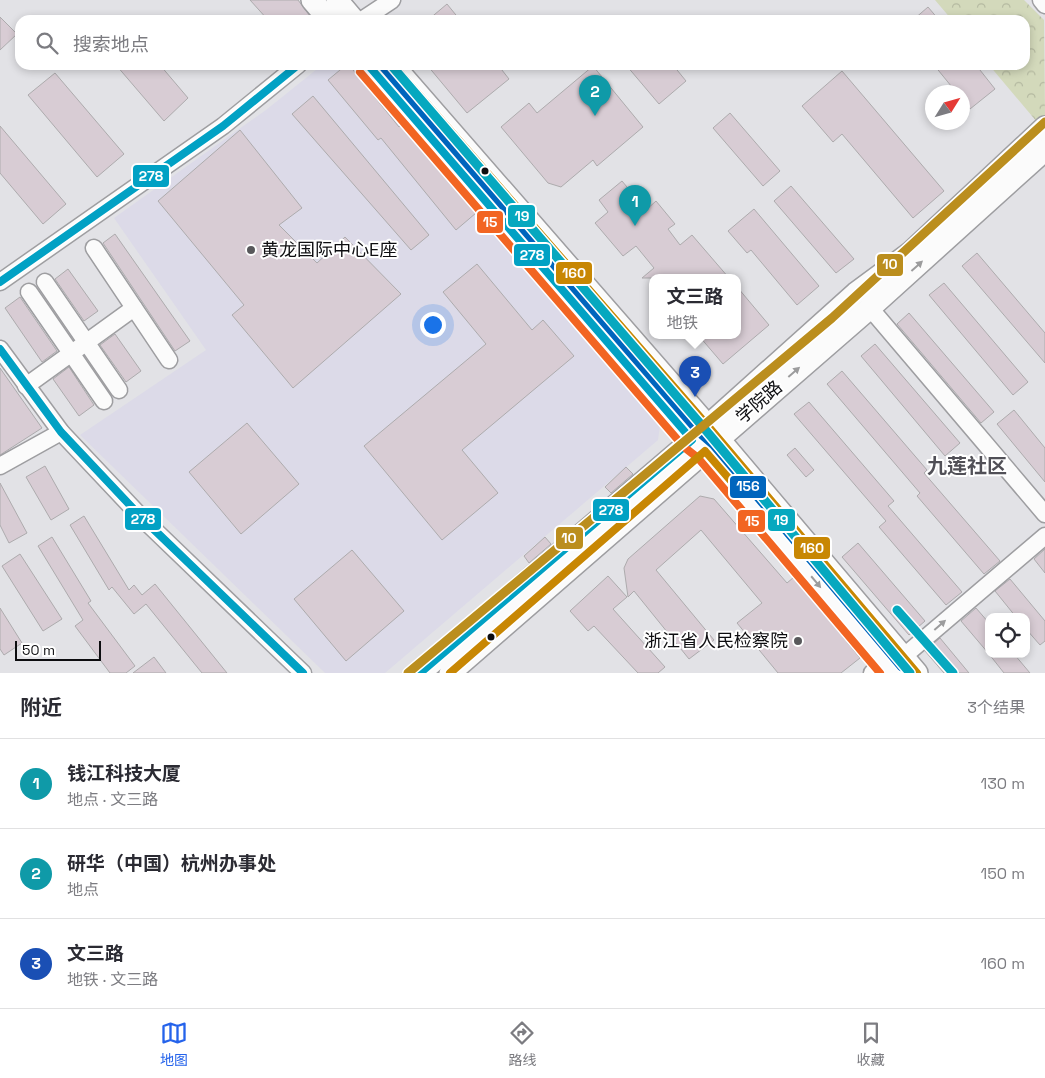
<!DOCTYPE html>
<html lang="zh">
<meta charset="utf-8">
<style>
:root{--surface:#fff;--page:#f2f2f3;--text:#2b2b33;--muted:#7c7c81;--line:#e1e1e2;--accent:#2563eb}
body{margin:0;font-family:"Space Grotesk","Noto Sans SC",sans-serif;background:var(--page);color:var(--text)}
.controls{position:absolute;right:15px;bottom:15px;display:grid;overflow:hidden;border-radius:10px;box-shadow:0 2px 8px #0003}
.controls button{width:45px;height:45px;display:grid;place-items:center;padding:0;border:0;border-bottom:1px solid var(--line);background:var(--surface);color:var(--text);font:25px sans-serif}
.compass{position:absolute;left:925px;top:85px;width:45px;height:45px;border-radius:50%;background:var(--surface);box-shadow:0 2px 8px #0003;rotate:53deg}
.scale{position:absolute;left:15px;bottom:12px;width:86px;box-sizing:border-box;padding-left:5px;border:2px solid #0d0d10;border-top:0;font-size:14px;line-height:18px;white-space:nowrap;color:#0d0d10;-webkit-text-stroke:4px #fff;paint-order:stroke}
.you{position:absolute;left:432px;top:324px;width:18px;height:18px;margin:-12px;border:4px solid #fff;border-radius:50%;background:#1a73e8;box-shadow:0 0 0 8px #1a73e833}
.badge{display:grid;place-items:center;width:32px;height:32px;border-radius:50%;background:var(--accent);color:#fff;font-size:16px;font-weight:700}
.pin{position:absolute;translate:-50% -41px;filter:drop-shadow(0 1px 2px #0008)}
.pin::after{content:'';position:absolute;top:26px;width:18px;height:15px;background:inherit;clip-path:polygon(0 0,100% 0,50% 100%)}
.popup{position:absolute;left:649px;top:274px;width:92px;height:65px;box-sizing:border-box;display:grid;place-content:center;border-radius:10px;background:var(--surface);filter:drop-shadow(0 1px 4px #0005);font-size:16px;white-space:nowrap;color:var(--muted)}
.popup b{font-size:19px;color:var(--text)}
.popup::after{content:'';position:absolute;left:50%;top:100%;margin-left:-10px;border:10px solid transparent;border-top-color:var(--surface)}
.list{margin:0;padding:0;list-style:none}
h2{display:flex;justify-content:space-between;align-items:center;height:65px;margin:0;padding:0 20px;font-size:21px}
h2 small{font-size:16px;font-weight:400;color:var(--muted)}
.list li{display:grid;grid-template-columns:32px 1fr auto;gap:15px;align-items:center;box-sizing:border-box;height:90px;padding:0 20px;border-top:1px solid var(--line)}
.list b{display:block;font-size:19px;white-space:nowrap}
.list p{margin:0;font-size:16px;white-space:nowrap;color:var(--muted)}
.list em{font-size:16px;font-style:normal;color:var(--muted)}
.icon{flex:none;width:28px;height:28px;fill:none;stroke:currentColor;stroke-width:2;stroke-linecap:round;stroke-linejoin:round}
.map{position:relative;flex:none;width:1045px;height:673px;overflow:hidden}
.search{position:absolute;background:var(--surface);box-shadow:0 2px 8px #0003;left:15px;right:15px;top:15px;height:55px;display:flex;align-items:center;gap:12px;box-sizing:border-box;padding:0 18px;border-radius:15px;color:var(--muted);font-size:19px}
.sheet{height:335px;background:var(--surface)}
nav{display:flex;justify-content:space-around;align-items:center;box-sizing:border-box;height:70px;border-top:1px solid var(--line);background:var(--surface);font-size:14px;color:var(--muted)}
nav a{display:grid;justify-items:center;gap:2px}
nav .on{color:var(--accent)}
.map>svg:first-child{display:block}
</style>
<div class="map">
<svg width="1045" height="673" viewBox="0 0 1045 673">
<defs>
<pattern id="park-crowns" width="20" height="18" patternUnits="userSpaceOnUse" patternTransform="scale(1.25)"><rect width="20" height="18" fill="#d3d9bb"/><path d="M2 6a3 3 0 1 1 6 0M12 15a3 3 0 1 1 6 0" fill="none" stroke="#b4b9a0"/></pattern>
</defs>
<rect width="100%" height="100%" fill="#e2e2e6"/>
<polygon fill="#dcdae8" points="322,65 355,65 493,229 653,410 660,426 658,440 385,673 325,673 80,435 206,350 114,218 266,110"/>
<polygon fill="url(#park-crowns)" points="935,0 1024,0 1044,20 1045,115 1037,122 989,65 1025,65 1025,20 952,20"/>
<g fill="#d8ccd4" stroke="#adabad">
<polygon points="250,0 298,0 313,20 268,20"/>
<polygon points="447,4 460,20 428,20"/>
<polygon points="928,7 939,20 913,20"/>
<polygon points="0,17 17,34 0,50"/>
<polygon points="116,65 160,65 188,98 164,121"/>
<polygon points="346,65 349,65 399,127 403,124 476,213 456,230 381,138 378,140 328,80"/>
<polygon points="427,65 498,65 509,79 467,113"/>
<polygon points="626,65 673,65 686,81 659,104"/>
<polygon points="934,65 976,65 995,89 970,109 962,100 962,92 956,92"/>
<polygon points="593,66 643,127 597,166 593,160 561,187 548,183 501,127 529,103 537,113"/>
<polygon points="842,71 944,191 913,218 842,134 833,142 802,106"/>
<polygon points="55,73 124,154 97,177 28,95"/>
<polygon points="313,96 429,235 411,250 292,114"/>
<polygon points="730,113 780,171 763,186 713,128"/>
<polygon points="0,126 66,204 43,224 0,173"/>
<polygon points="240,130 302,208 279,225 317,263 345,237 401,294 293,388 232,315 244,305 158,201"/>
<polygon points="622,181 646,210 656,201 675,224 668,229 680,245 692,235 729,278 642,278 654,268 636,246 623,256 595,223 608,212 599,200"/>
<polygon points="791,186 854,259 836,273 774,201"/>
<polygon points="754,209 819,286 797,305 751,250 747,253 728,231"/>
<polygon points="115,234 190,341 175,351 103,243"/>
<polygon points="977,253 1045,333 1045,363 962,266"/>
<polygon points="477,264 532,330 543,320 574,356 462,450 498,493 442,540 364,446 486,344 443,292"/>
<polygon points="68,269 98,311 84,321 55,279"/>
<polygon points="944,283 1028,382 1013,395 929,295"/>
<polygon points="738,288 769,325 723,364 699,336 738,336"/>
<polygon points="20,297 57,351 42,362 5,308"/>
<polygon points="909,313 994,412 981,423 897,324"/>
<polygon points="115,334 141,371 126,382 100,345"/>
<polygon points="875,344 960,443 945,456 861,356"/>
<polygon points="69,367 94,405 79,416 53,379"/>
<polygon points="0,368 42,428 0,455"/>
<polygon points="842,371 927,470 924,473 1000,561 984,574 917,496 920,493 827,384"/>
<polygon points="809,402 894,501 888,506 962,592 946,605 879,527 886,521 794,414"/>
<polygon points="1014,410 1045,448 1045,482 997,424"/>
<polygon points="247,423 299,484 241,534 189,472"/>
<polygon points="795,448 814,470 806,477 787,455"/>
<polygon points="45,466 69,509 51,520 26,477"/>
<polygon points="626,467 633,474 611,493 605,487"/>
<polygon points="0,483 27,533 9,543 0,525"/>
<polygon points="700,496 714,499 787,583 794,577 860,658 841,673 778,673 737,623 762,603 701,530 656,570 714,640 689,659 634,591 628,597 624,568 628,559"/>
<polygon points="84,516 129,590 134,585 142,595 155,584 227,673 202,673 146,604 134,614 112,587 109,590 70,525"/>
<polygon points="52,537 91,601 88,603 135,666 126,673 110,673 75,626 83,620 38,546"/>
<polygon points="545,537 551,544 529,563 524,556"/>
<polygon points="858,543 925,621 909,635 842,557"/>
<polygon points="1045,549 1045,573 1034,559"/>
<polygon points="352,550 404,611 346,661 294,599"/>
<polygon points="20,554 62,619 43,631 2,566"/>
<polygon points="608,576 627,597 613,609 665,667 658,673 638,673 594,626 588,631 570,611"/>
<polygon points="1010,579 1045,621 1045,641 1040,645 1026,629 1026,617 1016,617 995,591"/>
<polygon points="0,608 22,643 4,655 0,649"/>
<polygon points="976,608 989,623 989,654 961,621"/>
<polygon points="940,638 969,673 944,673 925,651"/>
<polygon points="989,654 1014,654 1030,673 1004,673"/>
<polygon points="154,657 166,673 133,673"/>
</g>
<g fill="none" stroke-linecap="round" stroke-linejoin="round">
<g stroke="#9e9ea1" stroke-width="19">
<g id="minor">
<polyline points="1041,0 1045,5"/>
<polyline points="362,20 392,0"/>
<polyline points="94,248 169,360"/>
<polyline points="0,282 223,126 298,65"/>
<polyline points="45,282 119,390"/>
<polyline points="29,292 104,401"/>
<polyline points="870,308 1045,514"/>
<polyline points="0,349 61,432 143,519 303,673"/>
<polyline points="26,386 134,308"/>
<polyline points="0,466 61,432"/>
<polyline points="903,657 1045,536"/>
<polyline points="872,673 893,655"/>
</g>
</g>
<g stroke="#9e9ea1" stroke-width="24">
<g id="major">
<polyline points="312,0 329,20"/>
<polyline points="337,0 354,20"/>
<polyline points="368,65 692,440 705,451 893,673"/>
<polyline points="393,65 707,425 917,673"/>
<polyline points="420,673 692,440 856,293 910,253 1045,127"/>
<polyline points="450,673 870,308 1045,150"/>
</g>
</g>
<use href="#minor" stroke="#fbfbfb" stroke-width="16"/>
<use href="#major" stroke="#fbfbfb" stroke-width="21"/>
<g stroke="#fff" stroke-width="11">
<g id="bus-1">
<polyline points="368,65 692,440 420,673"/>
<polyline points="0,282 223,126 298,65"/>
<polyline points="0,349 61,432 143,519 303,673"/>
</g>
</g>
<g stroke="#fff" stroke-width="11">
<polyline id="bus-2" points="360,72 684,447 698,458 880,673"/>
</g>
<g stroke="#fff" stroke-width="11">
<polyline id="bus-3" points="381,65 699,433 713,445 901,667"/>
</g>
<g stroke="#fff" stroke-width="11">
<g id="bus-4">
<polyline points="393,65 707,425 917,673"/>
<polyline points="450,673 705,451 738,489"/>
</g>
</g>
<use href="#bus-1" stroke="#01a1c4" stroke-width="8"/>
<use href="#bus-2" stroke="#f26522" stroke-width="8"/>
<use href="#bus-3" stroke="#0065bd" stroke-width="8"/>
<use href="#bus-4" stroke="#c88703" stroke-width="8"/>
<g stroke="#fff" stroke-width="12">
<g id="metro-1">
<polyline points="391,65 698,421 910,673"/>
<polyline points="897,610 953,673"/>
</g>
</g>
<g stroke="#fff" stroke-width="12">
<polyline id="metro-2" points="408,673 832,318 1045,122"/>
</g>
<use href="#metro-1" stroke="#06a8bf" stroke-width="9"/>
<use href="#metro-2" stroke="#bb8e1e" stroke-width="9"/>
</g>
<defs><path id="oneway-solid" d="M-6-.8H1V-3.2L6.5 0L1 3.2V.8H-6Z" transform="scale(1.25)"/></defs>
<g fill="#9c9c9d">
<use href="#oneway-solid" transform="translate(917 266) rotate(-42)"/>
<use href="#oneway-solid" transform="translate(794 372) rotate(-41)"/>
<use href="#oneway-solid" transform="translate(816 582) rotate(50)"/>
<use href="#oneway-solid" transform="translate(940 625) rotate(-41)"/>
</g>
<g fill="#0d0d10" stroke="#fff" stroke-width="2">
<circle cx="485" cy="171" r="4.5"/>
<circle cx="491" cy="637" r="4.5"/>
</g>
<g fill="#58585b" stroke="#fff" stroke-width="2">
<circle cx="251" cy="250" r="5"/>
<circle cx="798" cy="641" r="5"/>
</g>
<g text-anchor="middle" stroke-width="4" stroke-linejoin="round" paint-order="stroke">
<g font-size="18" fill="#0d0d10" stroke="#fff" text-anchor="start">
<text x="261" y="256">黄龙国际中心E座</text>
<text x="788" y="647" text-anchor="end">浙江省人民检察院</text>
</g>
<g font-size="18" fill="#0d0d10" stroke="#fff">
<text transform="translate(759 402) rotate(-41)" y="6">学院路</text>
</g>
<g font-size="20" font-weight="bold" fill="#515057" stroke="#fff">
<text x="967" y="473">九莲社区</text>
</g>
</g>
<g stroke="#fff" stroke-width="2">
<rect x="132" y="164" width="38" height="24" rx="5" fill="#01a1c4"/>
<rect x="507" y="204" width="29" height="24" rx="5" fill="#06a8bf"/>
<rect x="476" y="210" width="28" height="24" rx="5" fill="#f26522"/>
<rect x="513" y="243" width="38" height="24" rx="5" fill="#01a1c4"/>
<rect x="876" y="253" width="28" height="24" rx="5" fill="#bb8e1e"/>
<rect x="555" y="261" width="38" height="24" rx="5" fill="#c88703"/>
<rect x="729" y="475" width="38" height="24" rx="5" fill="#0065bd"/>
<rect x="592" y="498" width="38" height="24" rx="5" fill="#01a1c4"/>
<rect x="124" y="507" width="38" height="24" rx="5" fill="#01a1c4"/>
<rect x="767" y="508" width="29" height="24" rx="5" fill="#06a8bf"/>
<rect x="737" y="509" width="29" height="24" rx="5" fill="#f26522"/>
<rect x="555" y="526" width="29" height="24" rx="5" fill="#bb8e1e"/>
<rect x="793" y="536" width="38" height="24" rx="5" fill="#c88703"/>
</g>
<g font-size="14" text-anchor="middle" font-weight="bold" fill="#fff">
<text x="151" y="181">278</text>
<text x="522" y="221">19</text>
<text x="490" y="227">15</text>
<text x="532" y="260">278</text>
<text x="890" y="269">10</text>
<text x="574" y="278">160</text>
<text x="748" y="491">156</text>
<text x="611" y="515">278</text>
<text x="143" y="524">278</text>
<text x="781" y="525">19</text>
<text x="752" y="526">15</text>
<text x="569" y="543">10</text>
<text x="812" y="553">160</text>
</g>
</svg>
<div class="controls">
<button><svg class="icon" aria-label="locate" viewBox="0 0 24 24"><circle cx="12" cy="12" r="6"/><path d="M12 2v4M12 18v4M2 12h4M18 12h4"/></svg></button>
</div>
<svg class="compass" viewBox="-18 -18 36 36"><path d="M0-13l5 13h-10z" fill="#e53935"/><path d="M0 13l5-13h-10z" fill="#7c7c81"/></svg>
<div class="scale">50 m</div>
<div class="you"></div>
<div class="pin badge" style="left:635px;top:226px;background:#0f9aa8">1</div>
<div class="pin badge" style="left:595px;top:116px;background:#0f9aa8">2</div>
<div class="pin badge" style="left:695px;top:397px;background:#1a4fb4">3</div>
<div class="popup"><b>文三路</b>地铁</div>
<div class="search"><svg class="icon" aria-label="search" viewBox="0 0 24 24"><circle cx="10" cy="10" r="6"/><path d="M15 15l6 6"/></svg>搜索地点</div>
</div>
<section class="sheet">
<h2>附近<small>3个结果</small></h2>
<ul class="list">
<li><span class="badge" style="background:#0f9aa8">1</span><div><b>钱江科技大厦</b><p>地点 · 文三路</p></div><em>130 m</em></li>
<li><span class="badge" style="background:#0f9aa8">2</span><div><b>研华（中国）杭州办事处</b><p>地点</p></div><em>150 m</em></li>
<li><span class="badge" style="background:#1a4fb4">3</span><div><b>文三路</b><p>地铁 · 文三路</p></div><em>160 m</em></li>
</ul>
</section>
<nav>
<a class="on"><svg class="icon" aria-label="map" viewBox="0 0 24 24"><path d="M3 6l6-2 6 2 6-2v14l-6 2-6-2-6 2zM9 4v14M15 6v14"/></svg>地图</a>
<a><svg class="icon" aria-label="directions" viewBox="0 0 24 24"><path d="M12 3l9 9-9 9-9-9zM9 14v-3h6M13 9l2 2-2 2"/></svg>路线</a>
<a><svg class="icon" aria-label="saved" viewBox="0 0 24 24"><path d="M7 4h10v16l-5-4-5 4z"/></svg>收藏</a>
</nav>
